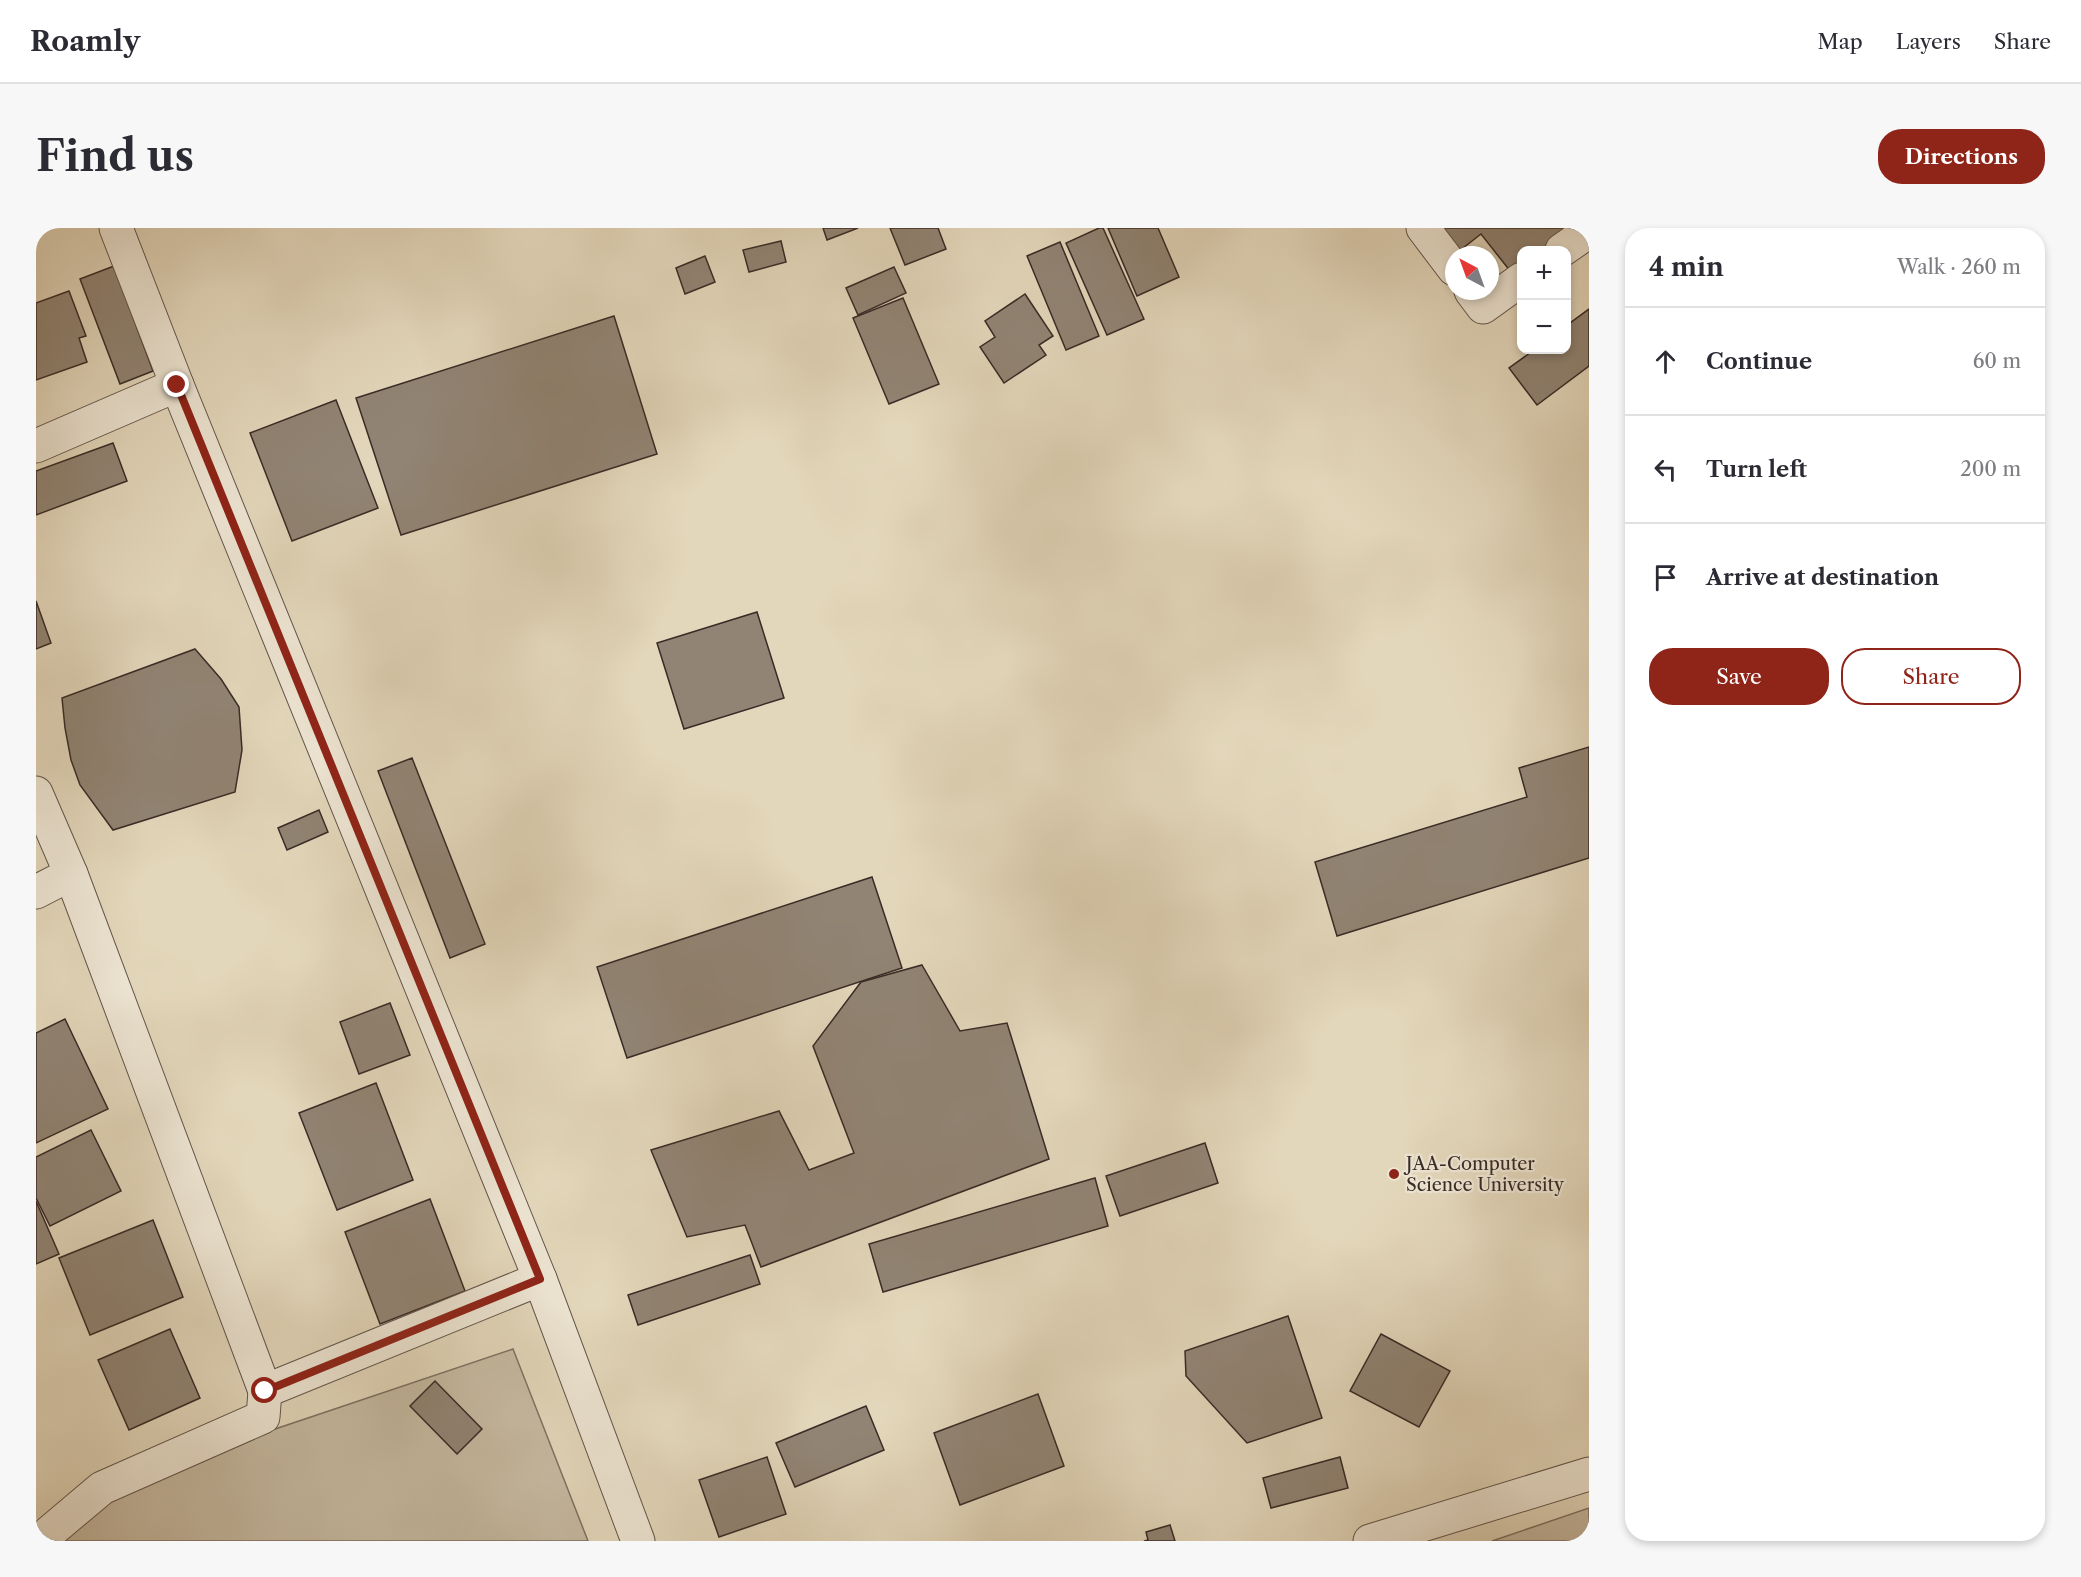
<!DOCTYPE html>
<meta charset="utf-8">
<style>
:root{--surface:#fff;--page:#f7f7f7;--text:#2b2b33;--muted:#7c7c81;--line:#e1e1e2;--accent:#8f2418}
body{margin:0;font-family:"Libre Caslon Text",serif;background:var(--page);color:var(--text)}
.controls{position:absolute;right:18px;top:18px;display:grid;overflow:hidden;border-radius:12px;box-shadow:0 3px 9px #0003}
.controls button{width:54px;height:54px;display:grid;place-items:center;padding:0;border:0;border-bottom:2px solid var(--line);background:var(--surface);color:var(--text);font:30px sans-serif}
.compass{position:absolute;left:1409px;top:18px;width:54px;height:54px;border-radius:50%;background:var(--surface);box-shadow:0 3px 9px #0003;rotate:319deg}
.stop{position:absolute;width:18px;height:18px;margin:-14px;border:4px solid #8f2418;border-radius:50%;background:#fff}
.stop.end{background:#8f2418;border-color:#fff;box-shadow:0 2px 6px #0008}
.list{margin:0;padding:0;list-style:none}
h2{display:flex;justify-content:space-between;align-items:center;height:78px;margin:0;padding:0 24px;font-size:26px}
h2 small{font-size:20px;font-weight:400;color:var(--muted)}
.list li{display:grid;grid-template-columns:39px 1fr auto;gap:18px;align-items:center;box-sizing:border-box;height:108px;padding:0 24px;border-top:2px solid var(--line)}
.list b{display:block;font-size:22px;white-space:nowrap}
.list em{font-size:20px;font-style:normal;color:var(--muted)}
.actions{display:flex;gap:12px;padding:18px 24px}
.actions a{flex:1;padding:14px 0;border:2px solid var(--accent);border-radius:24px;text-align:center;font-size:21px;color:var(--accent)}
.actions .main{background:var(--accent);color:#fff}
.icon{flex:none;width:33px;height:33px;fill:none;stroke:currentColor;stroke-width:2;stroke-linecap:round;stroke-linejoin:round}
.map{position:relative;flex:none;width:1553px;height:1313px;overflow:hidden;border-radius:24px}
header{display:flex;align-items:center;gap:36px;box-sizing:border-box;height:84px;padding:0 30px;background:var(--surface);border-bottom:2px solid var(--line)}
header strong{font-size:28px}
nav{display:flex;gap:33px;margin-inline-start:auto;font-size:21px}
.intro{display:flex;align-items:center;justify-content:space-between;box-sizing:border-box;height:144px;padding:0 36px}
h1{margin:0;font-size:42px}
.button{padding:15px 27px;border-radius:24px;background:var(--accent);color:#fff;font-size:21px;font-weight:700}
main{display:flex;gap:36px;padding:0 36px}
aside{flex:1;background:var(--surface);border-radius:24px;box-shadow:0 3px 9px #0003}
.map>svg:first-child{display:block}
</style>
<header>
<strong>Roamly</strong>
<nav><a>Map</a><a>Layers</a><a>Share</a></nav>
</header>
<div class="intro"><h1>Find us</h1><a class="button">Directions</a></div>
<main>
<div class="map">
<svg width="1553" height="1313" viewBox="0 0 1553 1313">
<rect width="100%" height="100%" fill="#e3d7bb"/>
<filter id="stains"><feTurbulence type="fractalNoise" baseFrequency=".00333" numOctaves="4"/><feColorMatrix values="0 0 0 0 .2 0 0 0 0 .09 0 0 0 0 .02 0 0 0 .5 -.17"/></filter>
<radialGradient id="worn" r=".72"><stop offset=".6" stop-color="#630" stop-opacity="0"/><stop offset="1" stop-color="#630" stop-opacity=".3"/></radialGradient>
<g fill="#c6baa2" stroke="#7f7264" stroke-width="1.5">
<polygon points="477,1121 552,1313 14,1313 132,1237"/>
<polygon points="1553,1280 1553,1313 1456,1313"/>
</g>
<g fill="#918474" stroke="#382b27" stroke-width="1.5">
<polygon points="787,0 822,0 791,12"/>
<polygon points="854,0 902,0 910,21 869,37"/>
<polygon points="1063,0 1067,0 1108,91 1071,107 1030,15"/>
<polygon points="1072,0 1122,0 1143,49 1101,68"/>
<polygon points="1403,0 1539,0 1510,22 1486,22 1486,42 1478,48 1445,6 1422,24"/>
<polygon points="745,13 750,34 713,44 707,22"/>
<polygon points="1024,14 1063,108 1030,122 991,28"/>
<polygon points="669,28 679,54 649,66 640,40"/>
<polygon points="78,38 117,143 84,156 44,51"/>
<polygon points="858,39 870,65 822,87 810,60"/>
<polygon points="33,63 50,108 43,110 51,134 0,152 0,75"/>
<polygon points="989,66 1017,108 1003,117 1010,127 968,155 944,119 959,109 949,93"/>
<polygon points="867,70 903,156 853,176 817,90"/>
<polygon points="1553,81 1553,138 1501,177 1473,140 1498,122 1530,122 1530,98"/>
<polygon points="578,88 621,226 365,307 320,170"/>
<polygon points="300,172 342,280 256,313 214,205"/>
<polygon points="77,215 91,253 0,287 0,243"/>
<polygon points="0,373 15,415 0,421"/>
<polygon points="721,384 748,470 648,501 621,415"/>
<polygon points="159,421 185,451 203,479 206,522 199,564 77,602 44,557 35,532 29,500 26,470"/>
<polygon points="1553,519 1553,630 1301,708 1279,634 1491,569 1483,540"/>
<polygon points="376,530 449,716 414,730 342,543"/>
<polygon points="283,582 292,604 251,622 242,600"/>
<polygon points="836,649 866,740 591,830 561,739"/>
<polygon points="886,737 924,803 971,795 1013,931 725,1039 709,997 651,1009 615,922 743,883 773,942 818,925 777,818 825,754"/>
<polygon points="354,775 374,827 323,846 304,794"/>
<polygon points="29,791 72,881 0,915 0,805"/>
<polygon points="340,855 377,952 301,982 263,885"/>
<polygon points="55,902 85,963 14,998 0,970 0,929"/>
<polygon points="1169,915 1182,955 1084,988 1070,948"/>
<polygon points="1059,950 1072,998 847,1064 833,1016"/>
<polygon points="394,971 429,1063 344,1096 309,1004"/>
<polygon points="0,973 23,1026 0,1036"/>
<polygon points="117,992 147,1069 54,1107 23,1030"/>
<polygon points="714,1027 724,1056 602,1097 592,1067"/>
<polygon points="1252,1088 1286,1190 1211,1215 1150,1148 1149,1123"/>
<polygon points="134,1101 164,1170 93,1202 62,1132"/>
<polygon points="1345,1106 1414,1143 1383,1199 1314,1163"/>
<polygon points="399,1153 446,1201 421,1226 374,1178"/>
<polygon points="1002,1166 1028,1238 924,1277 898,1205"/>
<polygon points="830,1178 848,1222 759,1259 740,1215"/>
<polygon points="731,1229 750,1286 683,1309 663,1252"/>
<polygon points="1304,1229 1312,1260 1235,1280 1227,1250"/>
<polygon points="1134,1297 1139,1313 1108,1313 1112,1312 1110,1304"/>
</g>
<g fill="none" stroke-linecap="round" stroke-linejoin="round">
<g stroke="#63564c" stroke-width="35">
<g id="minor">
<polyline points="80,0 141,157 504,1051 602,1313"/>
<polyline points="1387,0 1418,41"/>
<polyline points="1526,22 1549,6"/>
<polyline points="1435,63 1447,79 1486,51"/>
<polyline points="0,218 141,157"/>
<polyline points="0,565 35,646 229,1163"/>
<polyline points="0,664 35,646"/>
<polyline points="3,1313 66,1260 227,1189 229,1163 504,1051"/>
<polyline points="1334,1313 1553,1246"/>
</g>
</g>
<use href="#minor" stroke="#ede5d3" stroke-width="33"/>
</g>
<g fill="none" stroke-linecap="round" stroke-linejoin="round">
<polyline stroke="#8f2418" stroke-width="8" points="141,157 504,1051 229,1163"/>
</g>
<circle fill="#8f2418" stroke="#ede5d3" stroke-width="2" cx="1358" cy="946" r="6"/>
<g text-anchor="middle" stroke-width="4.5" stroke-linejoin="round" paint-order="stroke">
<g font-size="18" fill="#382b27" stroke="#ede5d3" text-anchor="start">
<text x="1370" y="942">JAA-Computer<tspan x="1370" dy="21">Science University</tspan></text>
</g>
</g>
<rect width="100%" height="100%" filter="url(#stains)"/>
<rect width="100%" height="100%" fill="url(#worn)"/>
</svg>
<div class="controls">
<button>+</button>
<button>−</button>
</div>
<svg class="compass" viewBox="-18 -18 36 36"><path d="M0-13l5 13h-10z" fill="#e53935"/><path d="M0 13l5-13h-10z" fill="#7c7c81"/></svg>
<div class="stop" style="left:229px;top:1163px"></div>
<div class="stop end" style="left:141px;top:157px"></div>
</div>
<aside>
<h2>4 min<small>Walk · 260 m</small></h2>
<ul class="list">
<li><svg class="icon" aria-label="ahead" viewBox="0 0 24 24"><path d="M12 20V5M6 11l6-6 6 6"/></svg><div><b>Continue</b></div><em>60 m</em></li>
<li><svg class="icon" aria-label="left" viewBox="0 0 24 24"><path d="M17 20v-9H6M10 6l-5 5 5 5"/></svg><div><b>Turn left</b></div><em>200 m</em></li>
<li><svg class="icon" aria-label="arrive" viewBox="0 0 24 24"><path d="M6 21V4h12l-3 4 3 4H6"/></svg><div><b>Arrive at destination</b></div></li>
</ul>
<div class="actions"><a class="main">Save</a><a>Share</a></div>
</aside>
</main>
